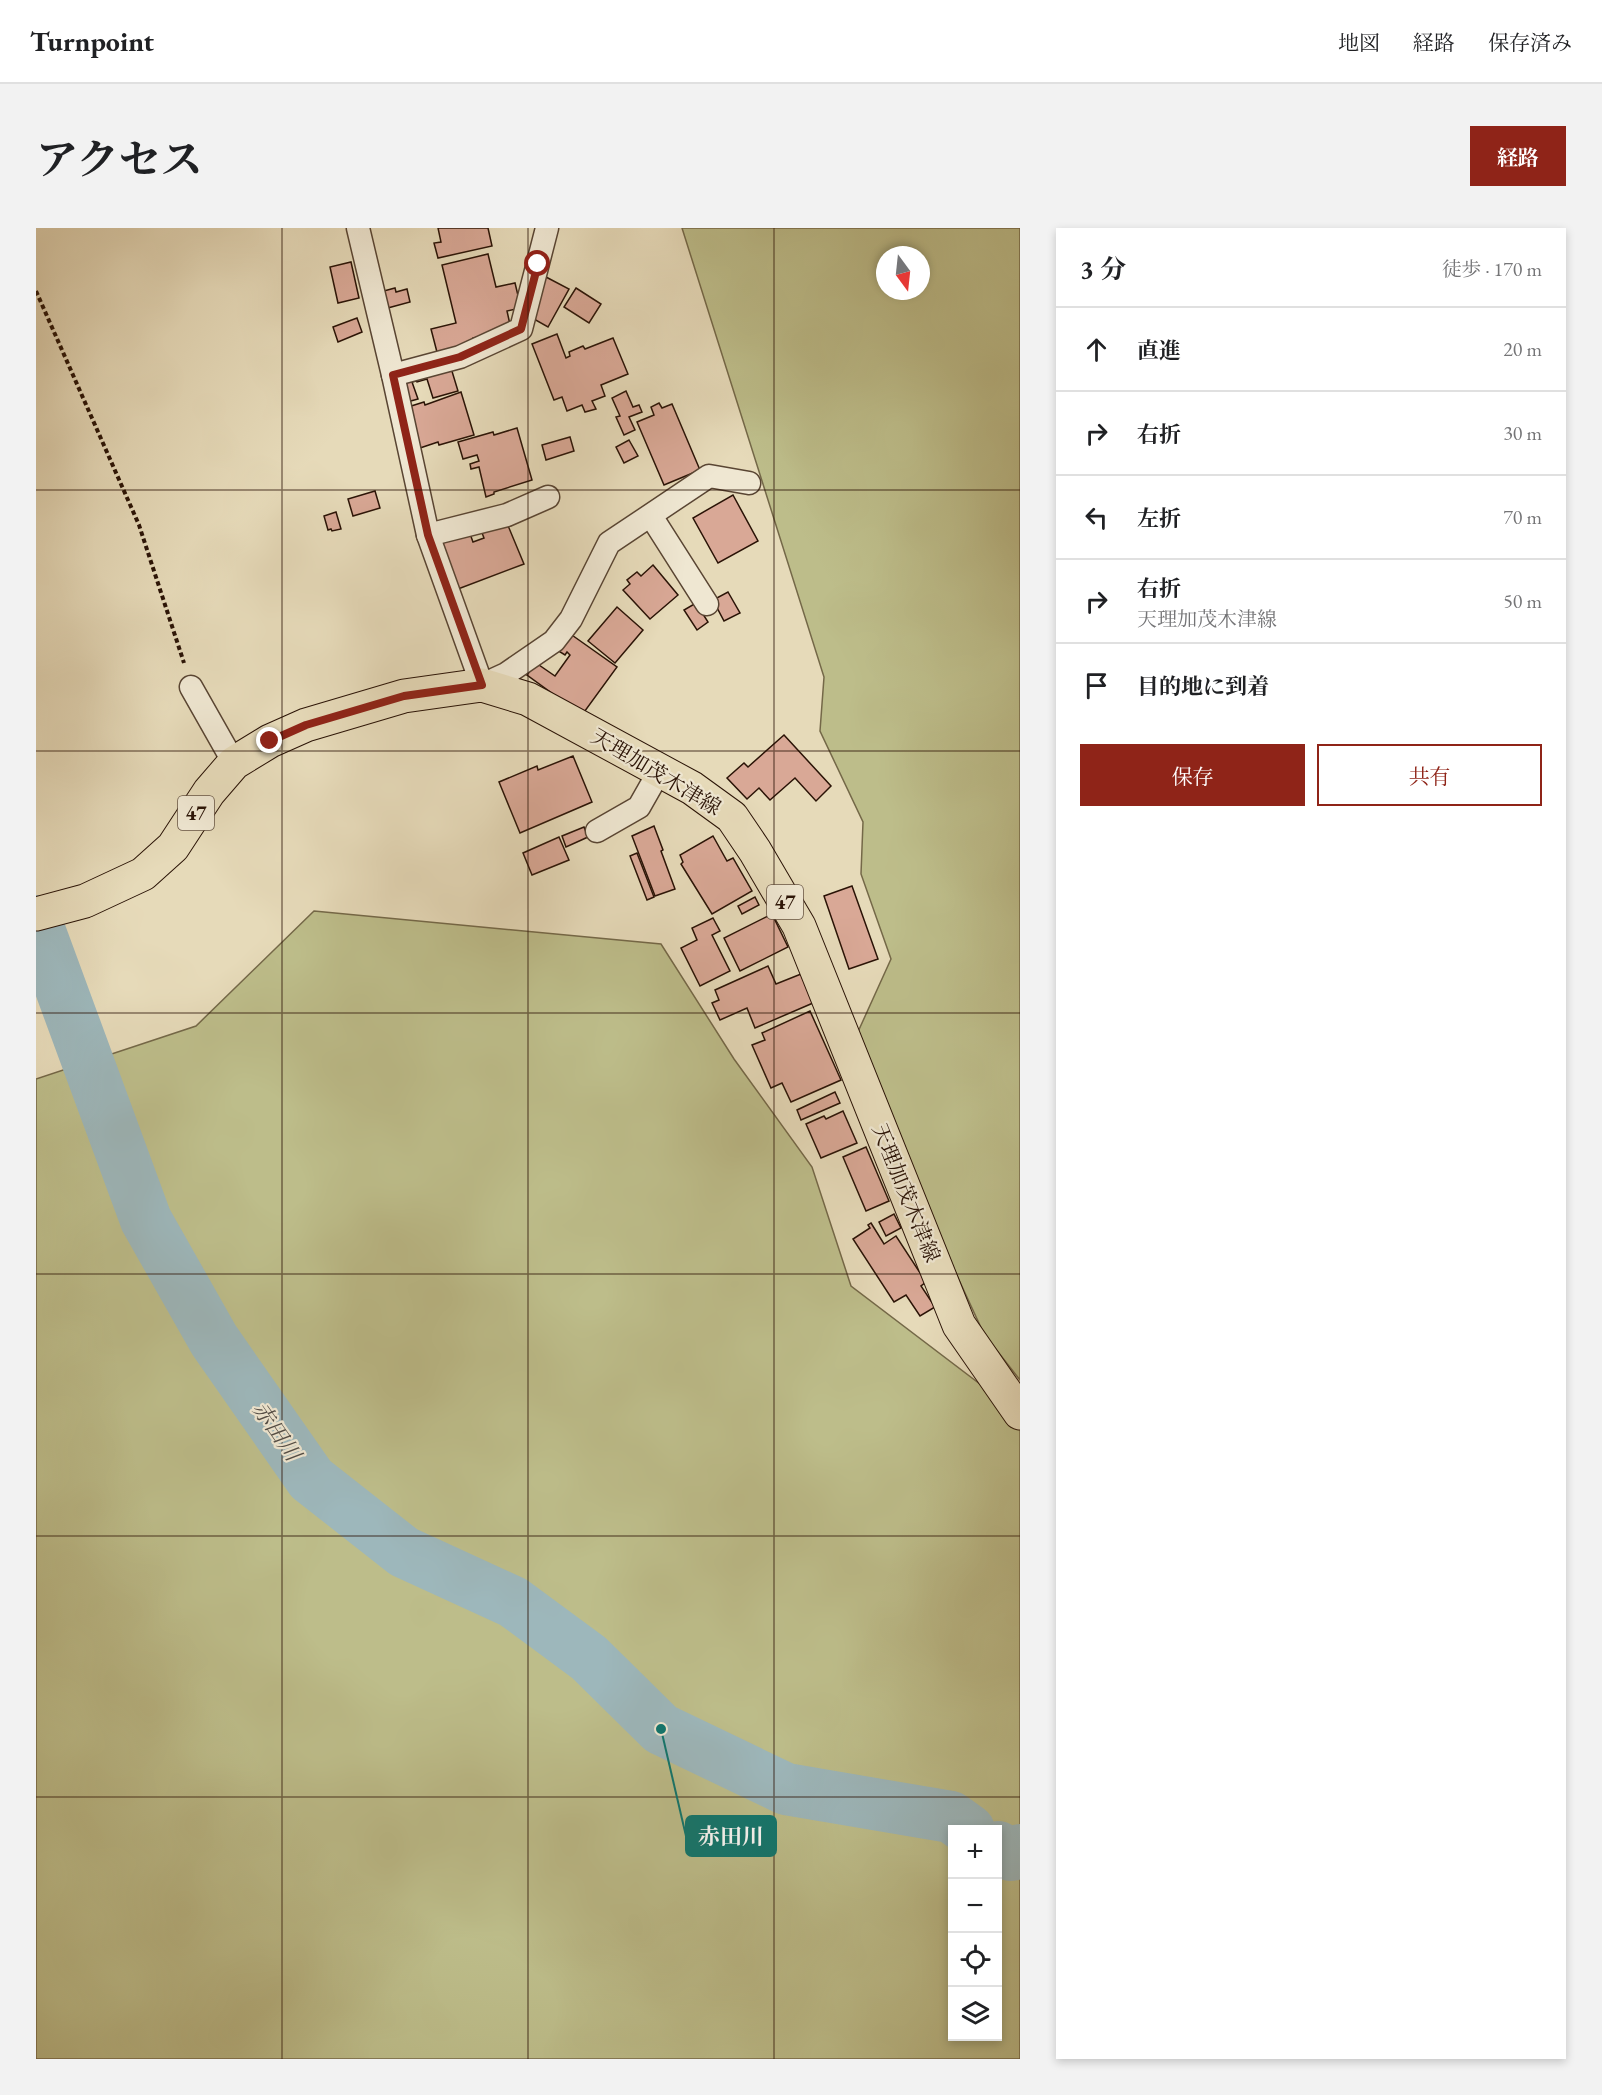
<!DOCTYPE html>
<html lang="ja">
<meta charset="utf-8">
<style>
:root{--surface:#fff;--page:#f2f2f2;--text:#202124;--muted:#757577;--line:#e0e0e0;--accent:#8f2418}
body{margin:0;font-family:"EB Garamond","Noto Serif JP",serif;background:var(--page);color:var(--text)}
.controls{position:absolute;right:18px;bottom:18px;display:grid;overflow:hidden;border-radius:0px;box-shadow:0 3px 9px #0003}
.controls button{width:54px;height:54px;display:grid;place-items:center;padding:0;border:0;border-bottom:2px solid var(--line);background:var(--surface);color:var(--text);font:30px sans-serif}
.compass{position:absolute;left:840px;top:18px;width:54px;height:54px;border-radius:50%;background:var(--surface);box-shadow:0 3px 9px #0003;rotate:165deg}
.stop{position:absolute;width:18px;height:18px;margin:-14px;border:4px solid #8f2418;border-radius:50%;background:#fff}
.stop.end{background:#8f2418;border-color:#fff;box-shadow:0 2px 6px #0008}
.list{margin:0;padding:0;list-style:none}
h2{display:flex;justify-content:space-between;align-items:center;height:78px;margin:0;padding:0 24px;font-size:26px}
h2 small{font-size:20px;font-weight:400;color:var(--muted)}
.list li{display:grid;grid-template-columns:39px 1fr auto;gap:18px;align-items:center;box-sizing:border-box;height:84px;padding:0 24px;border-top:2px solid var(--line)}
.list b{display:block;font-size:22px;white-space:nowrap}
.list p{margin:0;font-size:20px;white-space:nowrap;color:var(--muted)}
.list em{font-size:20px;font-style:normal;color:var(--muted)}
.actions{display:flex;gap:12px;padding:18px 24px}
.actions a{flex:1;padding:14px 0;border:2px solid var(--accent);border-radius:0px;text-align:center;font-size:21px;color:var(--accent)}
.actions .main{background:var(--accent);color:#fff}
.icon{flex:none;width:33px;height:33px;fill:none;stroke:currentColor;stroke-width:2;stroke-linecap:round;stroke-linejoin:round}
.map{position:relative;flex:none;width:984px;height:1831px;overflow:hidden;border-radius:0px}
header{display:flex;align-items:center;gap:36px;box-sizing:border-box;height:84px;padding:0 30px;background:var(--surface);border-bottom:2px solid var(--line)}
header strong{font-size:28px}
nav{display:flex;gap:33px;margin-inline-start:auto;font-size:21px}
.intro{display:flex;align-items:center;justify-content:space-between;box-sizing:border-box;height:144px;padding:0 36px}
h1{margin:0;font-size:42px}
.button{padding:15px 27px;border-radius:0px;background:var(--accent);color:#fff;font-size:21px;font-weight:700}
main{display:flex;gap:36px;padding:0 36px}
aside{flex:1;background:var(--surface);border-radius:0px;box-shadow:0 3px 9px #0003}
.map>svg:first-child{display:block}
</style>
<header>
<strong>Turnpoint</strong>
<nav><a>地図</a><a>経路</a><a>保存済み</a></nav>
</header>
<div class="intro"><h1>アクセス</h1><a class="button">経路</a></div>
<main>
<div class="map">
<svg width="984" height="1831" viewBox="0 0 984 1831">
<rect width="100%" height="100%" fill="#e6dab9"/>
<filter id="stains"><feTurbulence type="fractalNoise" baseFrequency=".00333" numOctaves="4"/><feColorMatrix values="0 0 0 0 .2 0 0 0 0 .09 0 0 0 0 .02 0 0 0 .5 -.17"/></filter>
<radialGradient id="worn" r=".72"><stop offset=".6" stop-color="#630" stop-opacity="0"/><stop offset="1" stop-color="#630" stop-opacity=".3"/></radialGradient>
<g fill="#bdbd8a" stroke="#746848" stroke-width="1.5" fill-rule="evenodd">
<path d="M646,0H984V1152L948,1106L880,959L821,806L855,731L825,646L827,594L784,503L788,449ZM849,27H885V63H849Z"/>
<path d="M278,683L625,716L698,831L776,939L815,1058L961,1169L984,1198V1831H0V851L160,798ZM916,1602H962V1808H916Z"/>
</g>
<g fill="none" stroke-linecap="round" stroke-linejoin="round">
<g stroke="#9db7bb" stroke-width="52">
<polyline points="0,693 110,992 178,1112 275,1251 368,1324 477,1374 553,1430 625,1501 750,1561 915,1589 933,1602"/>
<polyline points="962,1619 975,1627 984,1622"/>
</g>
</g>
<g fill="#d9a896" stroke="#2a1306" stroke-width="1.5">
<polygon points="402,0 452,0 456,18 402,30 398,15 405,14"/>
<polygon points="452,26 460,59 479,55 485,80 471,83 475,101 437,110 439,119 402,128 395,101 420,95 406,37"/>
<polygon points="315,34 323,70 302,75 294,39"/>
<polygon points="510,49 533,61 512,99 489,86"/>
<polygon points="359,60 360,64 371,61 374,74 348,81 344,64"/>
<polygon points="540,60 565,76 553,95 528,79"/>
<polygon points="321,90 326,104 302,114 297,99"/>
<polygon points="521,106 530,130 534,128 533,124 547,118 549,121 577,110 592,146 565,157 569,168 556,173 560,181 549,184 546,177 531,183 526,169 518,172 496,116"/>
<polygon points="415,140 422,163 397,170 391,151 381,154 380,153 376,154 382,171 371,174 366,154"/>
<polygon points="590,163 597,179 603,177 606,184 593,189 599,202 588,207 580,189 584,188 576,170"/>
<polygon points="425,164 438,207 403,217 402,214 384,220 372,179 388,174 389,177"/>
<polygon points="623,175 626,180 636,176 664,242 628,257 601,194 618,187 615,179"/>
<polygon points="481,200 496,252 458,264 458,266 450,269 443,239 435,241 434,236 443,233 441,227 427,231 422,214 457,204 458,207"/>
<polygon points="534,209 538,223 510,232 506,217"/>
<polygon points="593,212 602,228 588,235 580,219"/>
<polygon points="339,263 344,280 317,288 312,271"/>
<polygon points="697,267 722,313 682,335 657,290"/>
<polygon points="300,284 305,301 296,303 295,301 292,302 288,288"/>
<polygon points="468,288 488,336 422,361 404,314 433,303 437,314 448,310 443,297"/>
<polygon points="617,337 642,367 614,391 587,362 594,356 591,352 601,344 605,348"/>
<polygon points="692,364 704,385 688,393 677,372"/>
<polygon points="660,375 672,394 661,402 648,382"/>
<polygon points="581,379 607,402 579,435 552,413"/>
<polygon points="533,405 581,439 546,487 491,447 500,435 519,448 534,427 531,424 529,427 521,422"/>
<polygon points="748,507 795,558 780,573 759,550 734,572 723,560 711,571 691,550 708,535 712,539"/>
<polygon points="537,528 556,574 484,605 463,554 501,538 502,542"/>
<polygon points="618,598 627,622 625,623 639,661 619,668 596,608"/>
<polygon points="548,599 552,609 530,619 526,608"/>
<polygon points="677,608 691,633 697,630 716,663 676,686 645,636 647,634 644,627"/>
<polygon points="523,609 533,632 496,647 487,625"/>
<polygon points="601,625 618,669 611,672 594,628"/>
<polygon points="816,658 842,731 813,741 788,668"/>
<polygon points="719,669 723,677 706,686 702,678"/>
<polygon points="736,686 752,719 704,743 688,710"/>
<polygon points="677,690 684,703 676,707 694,743 664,758 645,720 661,712 656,700"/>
<polygon points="732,738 740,756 765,746 777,775 719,800 711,780 684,792 676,775 683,772 679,762"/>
<polygon points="774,783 805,852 755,874 746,855 735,860 716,817 729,812 726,805"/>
<polygon points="799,864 804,875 765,892 761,882"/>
<polygon points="807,883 821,915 785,930 770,896 788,888 790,891"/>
<polygon points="830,919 853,973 830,983 807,929"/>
<polygon points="858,986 865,1000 850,1008 843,994"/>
<polygon points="835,995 848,1016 860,1008 890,1054 885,1058 899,1079 884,1088 870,1067 858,1074 817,1011 834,1000 832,997"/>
</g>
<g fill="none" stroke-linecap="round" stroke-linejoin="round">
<g stroke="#594533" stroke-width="25">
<g id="minor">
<polyline points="322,0 357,147 392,307 446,457 470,446 518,413 535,391 573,315 673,248 713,255"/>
<polyline points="357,147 424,129 485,101 511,0"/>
<polyline points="615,288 671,376"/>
<polyline points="392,307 471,287 512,269"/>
<polyline points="155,459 198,535"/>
<polyline points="561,603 603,579 624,542"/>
</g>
</g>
<g stroke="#2a1306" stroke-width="35">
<polyline id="primary" points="0,686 49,673 107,646 137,619 173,564 198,535 234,513 270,497 368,468 446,457 492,471 656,560 696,589 719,623 763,698 923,1097 984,1185"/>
</g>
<polyline stroke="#2a1306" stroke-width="4" stroke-dasharray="4.5 3" stroke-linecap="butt" points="0,63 103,297 148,435"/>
<use href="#minor" stroke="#efe7d2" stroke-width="22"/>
<use href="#primary" stroke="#e6dab9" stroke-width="33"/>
</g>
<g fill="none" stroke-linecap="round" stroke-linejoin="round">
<polyline stroke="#8f2418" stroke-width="8" points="234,513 270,497 368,468 446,457 392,307 357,147 424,129 485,101 502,36"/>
</g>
<path fill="none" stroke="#2a1306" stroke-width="1.5" stroke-opacity="0.55" d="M246,0V1831M492,0V1831M738,0V1831M0,262H984M0,523H984M0,785H984M0,1046H984M0,1308H984M0,1569H984"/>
<g text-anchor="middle" stroke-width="4.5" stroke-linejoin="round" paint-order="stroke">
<g fill="#efe7d2" stroke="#655343" stroke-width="1.5">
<rect x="142" y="568" width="36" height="34" rx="4.5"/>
<rect x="731" y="657" width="36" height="34" rx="4.5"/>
</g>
<g font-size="20" font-weight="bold" fill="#2a1306">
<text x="160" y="592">47</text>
<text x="749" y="681">47</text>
</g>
<g font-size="21" fill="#2a1306" stroke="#efe7d2">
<text transform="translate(620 544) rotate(31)" y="7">天理加茂木津線</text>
<text transform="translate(870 965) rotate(68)" y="7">天理加茂木津線</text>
</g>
<g font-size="22" font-style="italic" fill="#524c45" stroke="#efe7d2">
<text transform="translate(241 1203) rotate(55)" y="8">赤田川</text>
</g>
</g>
<path fill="none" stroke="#0f766e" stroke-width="2" d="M625 1501L650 1608"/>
<circle fill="#0f766e" stroke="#efe7d2" stroke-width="2" cx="625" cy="1501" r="6"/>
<rect fill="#0f766e" stroke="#0f766e" stroke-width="2" x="650" y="1588" width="90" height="40" rx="6"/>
<g font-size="22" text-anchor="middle" font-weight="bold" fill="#fff">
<text x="695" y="1616">赤田川</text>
</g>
<rect width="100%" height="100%" filter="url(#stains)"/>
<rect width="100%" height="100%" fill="url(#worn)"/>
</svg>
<div class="controls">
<button>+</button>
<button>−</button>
<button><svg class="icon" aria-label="locate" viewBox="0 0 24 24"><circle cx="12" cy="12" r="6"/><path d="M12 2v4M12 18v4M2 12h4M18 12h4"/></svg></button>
<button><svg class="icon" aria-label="layers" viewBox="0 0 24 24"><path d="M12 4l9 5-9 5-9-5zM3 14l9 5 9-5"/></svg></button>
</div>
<svg class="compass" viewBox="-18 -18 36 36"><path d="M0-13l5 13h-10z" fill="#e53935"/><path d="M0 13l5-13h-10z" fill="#757577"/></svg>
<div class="stop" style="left:502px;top:36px"></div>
<div class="stop end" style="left:234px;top:513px"></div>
</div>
<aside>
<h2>3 分<small>徒歩 · 170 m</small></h2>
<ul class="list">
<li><svg class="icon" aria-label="ahead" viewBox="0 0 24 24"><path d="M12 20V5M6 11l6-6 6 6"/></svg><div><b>直進</b></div><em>20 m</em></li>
<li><svg class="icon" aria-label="right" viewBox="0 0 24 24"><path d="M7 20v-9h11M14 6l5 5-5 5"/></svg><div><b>右折</b></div><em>30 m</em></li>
<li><svg class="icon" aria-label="left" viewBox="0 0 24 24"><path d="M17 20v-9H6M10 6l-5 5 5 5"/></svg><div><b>左折</b></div><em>70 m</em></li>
<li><svg class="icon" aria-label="right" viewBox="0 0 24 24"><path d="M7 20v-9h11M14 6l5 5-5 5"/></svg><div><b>右折</b><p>天理加茂木津線</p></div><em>50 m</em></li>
<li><svg class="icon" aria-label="arrive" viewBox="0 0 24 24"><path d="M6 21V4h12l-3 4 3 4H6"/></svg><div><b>目的地に到着</b></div></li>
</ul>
<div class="actions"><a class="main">保存</a><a>共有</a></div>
</aside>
</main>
